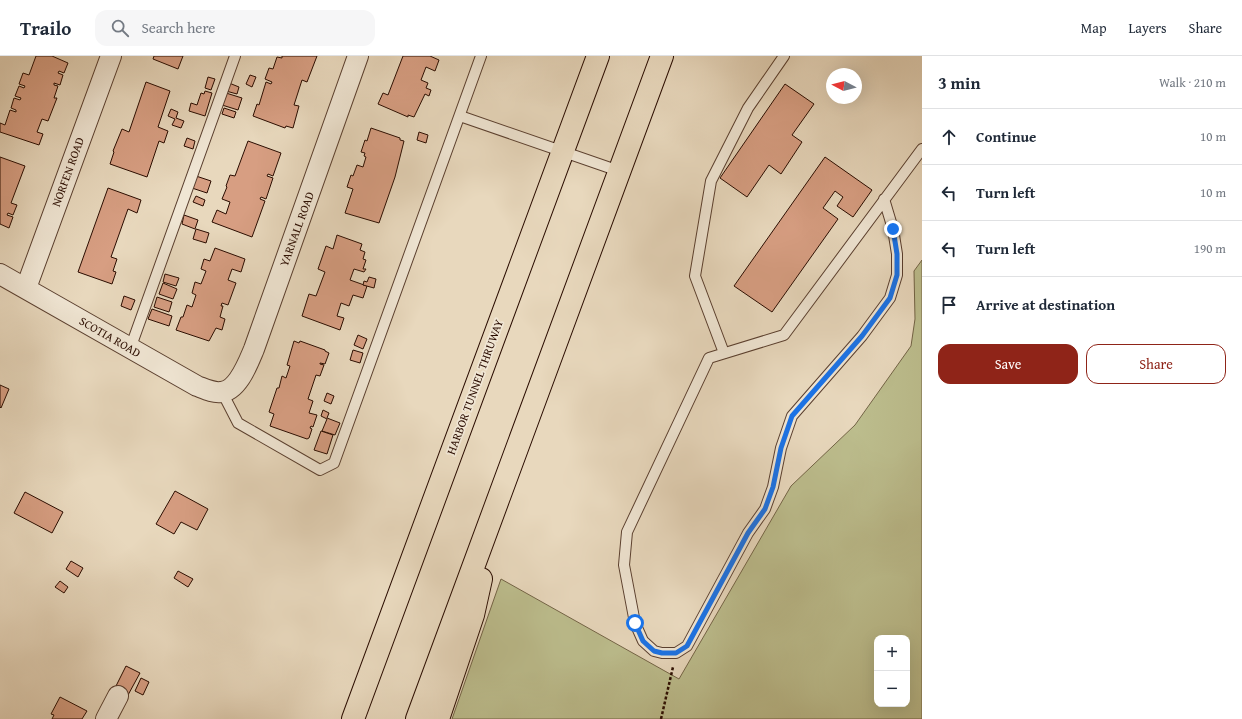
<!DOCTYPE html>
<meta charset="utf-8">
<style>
:root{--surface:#fff;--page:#f6f6f7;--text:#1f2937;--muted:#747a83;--line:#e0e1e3;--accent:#8f2418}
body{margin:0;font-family:"Gentium Book Plus",serif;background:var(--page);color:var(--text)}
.controls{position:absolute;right:12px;bottom:12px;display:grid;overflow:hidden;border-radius:8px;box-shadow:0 4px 16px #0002}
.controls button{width:36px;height:36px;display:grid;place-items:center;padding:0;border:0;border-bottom:1px solid var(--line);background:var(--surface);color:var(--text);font:20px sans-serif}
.compass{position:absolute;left:826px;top:12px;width:36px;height:36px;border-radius:50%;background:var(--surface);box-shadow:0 4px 16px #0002;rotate:277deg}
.stop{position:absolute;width:12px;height:12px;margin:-9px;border:3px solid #1a73e8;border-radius:50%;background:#fff}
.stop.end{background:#1a73e8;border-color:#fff;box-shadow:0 1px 4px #0008}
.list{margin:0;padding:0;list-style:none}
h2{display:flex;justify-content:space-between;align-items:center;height:52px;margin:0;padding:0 16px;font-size:17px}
h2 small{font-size:13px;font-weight:400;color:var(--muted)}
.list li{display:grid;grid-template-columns:26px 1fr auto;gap:12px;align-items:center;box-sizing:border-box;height:56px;padding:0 16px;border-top:1px solid var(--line)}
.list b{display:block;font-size:15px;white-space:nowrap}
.list em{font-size:13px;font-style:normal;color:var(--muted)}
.actions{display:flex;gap:8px;padding:12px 16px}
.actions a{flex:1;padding:9px 0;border:1px solid var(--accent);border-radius:12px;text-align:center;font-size:14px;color:var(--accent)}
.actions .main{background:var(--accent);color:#fff}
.icon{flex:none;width:22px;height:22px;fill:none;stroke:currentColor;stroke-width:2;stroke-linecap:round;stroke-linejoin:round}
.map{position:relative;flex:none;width:922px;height:663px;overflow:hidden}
header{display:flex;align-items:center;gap:24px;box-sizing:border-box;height:56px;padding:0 20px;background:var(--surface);border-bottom:1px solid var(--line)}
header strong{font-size:19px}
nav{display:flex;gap:22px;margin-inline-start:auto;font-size:14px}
.search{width:280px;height:36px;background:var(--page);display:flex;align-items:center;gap:10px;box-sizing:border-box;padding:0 14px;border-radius:12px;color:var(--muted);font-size:15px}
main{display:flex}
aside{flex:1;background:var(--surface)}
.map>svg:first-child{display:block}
</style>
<header>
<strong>Trailo</strong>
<div class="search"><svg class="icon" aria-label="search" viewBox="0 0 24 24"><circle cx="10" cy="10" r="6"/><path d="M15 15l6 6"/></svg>Search here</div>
<nav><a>Map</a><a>Layers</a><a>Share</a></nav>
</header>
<main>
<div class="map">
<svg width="922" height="663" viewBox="0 0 922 663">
<rect width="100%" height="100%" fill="#e8d8bd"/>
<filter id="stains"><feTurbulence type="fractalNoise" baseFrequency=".005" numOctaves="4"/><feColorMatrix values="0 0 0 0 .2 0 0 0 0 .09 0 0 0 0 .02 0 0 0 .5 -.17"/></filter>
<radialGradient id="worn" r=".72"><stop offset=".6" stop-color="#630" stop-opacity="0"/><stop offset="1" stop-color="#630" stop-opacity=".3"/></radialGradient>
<path fill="#bcbd8d" stroke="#736446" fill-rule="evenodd" d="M922,204V663H452L501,523L679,623L791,430L855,369L911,290L915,263L914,215ZM877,582H907V648H877Z"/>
<g fill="#d79e82" stroke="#2a0c00">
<polygon points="36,0 52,0 68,7 64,17 59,15 58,17 63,19 60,29 54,27 54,29 58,30 54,42 57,42 48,65 42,63 37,76 43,78 39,89 0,76 0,67 5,69 10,54 16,56 16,54 11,52 14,42 20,44 21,42 15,40 19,30 24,32 25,30 19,28 23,17 29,19"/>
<polygon points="154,0 183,0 178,13 153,3"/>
<polygon points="282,0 317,0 307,26 302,24 294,49 299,50 293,72 286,70 285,72 253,60 257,48 259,49 266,26 271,28 272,26 265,23 269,12 273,13 277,1 282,2"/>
<polygon points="403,0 430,0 439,4 435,15 426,11 421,24 428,27 426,32 431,34 429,40 425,38 414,61 408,59 408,61 378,48 383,37 388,39"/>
<polygon points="250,19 256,21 252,31 246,28"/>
<polygon points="208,21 215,23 211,34 205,32"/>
<polygon points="146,26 170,35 158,71 168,75 164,87 159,85 147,121 110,108 114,96 113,95 122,73 129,76"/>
<polygon points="229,27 239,31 237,38 226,35"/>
<polygon points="785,28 814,48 792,79 802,86 781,118 769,109 747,141 720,122"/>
<polygon points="205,35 212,37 205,60 189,55 191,47 197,49 201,37 204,38"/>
<polygon points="226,37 242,42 238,54 222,49"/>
<polygon points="224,52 236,56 234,62 222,58"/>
<polygon points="171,53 178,56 176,62 184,65 181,72 172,69 175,63 168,60"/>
<polygon points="371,72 400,82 400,84 404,85 395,121 379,167 345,157 353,133 347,131 351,119 353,120 357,109 363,111 366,101 364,100 365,97 361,96 365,84 367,85"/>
<polygon points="419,76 428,79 426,87 417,84"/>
<polygon points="187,82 195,85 193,93 184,90"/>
<polygon points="248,85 281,97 273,120 268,118 267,120 273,122 266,143 261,141 260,143 265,145 252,181 212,166 217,154 226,158 230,146 222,143 227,131 226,130 230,119 235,120"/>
<polygon points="0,101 25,110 11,147 17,149 13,159 8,157 7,159 13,161 9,172 0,168"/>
<polygon points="825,101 872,134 853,161 837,150 843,141 835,135 823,152 838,163 772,256 734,230"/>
<polygon points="196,120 211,125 207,137 192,132"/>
<polygon points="108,132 141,144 137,157 128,153 111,201 117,203 113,215 116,216 112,228 78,216"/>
<polygon points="196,140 205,144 203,150 193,146"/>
<polygon points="184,159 198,164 195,173 182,168"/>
<polygon points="196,173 209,177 206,187 193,183"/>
<polygon points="337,179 362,188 360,194 365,196 363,203 366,204 363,213 366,213 364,216 354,213 350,224 367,230 363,242 353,239 349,250 341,247 337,260 344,262 340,274 302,260 309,238 316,240 325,216 318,213 326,190 333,193"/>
<polygon points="215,192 245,203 241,216 232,213 228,224 236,227 228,249 222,247 221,250 223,250 220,261 225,263 222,274 216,272 209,285 176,274 181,261 183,261 187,249 192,251 196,239 192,237 195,226 201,228 206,215 201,213 204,203 210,205"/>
<polygon points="165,218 179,222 176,230 163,226"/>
<polygon points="369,221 376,223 374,232 363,229 364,225 367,226"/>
<polygon points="163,227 177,233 173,243 159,238"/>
<polygon points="124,240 135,244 131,254 121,250"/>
<polygon points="157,241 172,246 169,256 154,251"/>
<polygon points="152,253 172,260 169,270 148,263"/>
<polygon points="358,279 367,283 363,293 354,289"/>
<polygon points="294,285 299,287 300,285 325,294 325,295 329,297 325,308 320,307 320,308 324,309 320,320 316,319 308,343 313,345 309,357 317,359 313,371 311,370 310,372 312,373 309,382 307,383 270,370 274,358 269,356 277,332 279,332 282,320 286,322 290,310 287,309"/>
<polygon points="353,294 363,297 360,307 350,304"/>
<polygon points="0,329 9,333 1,352 0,351"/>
<polygon points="327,337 334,340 331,348 324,345"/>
<polygon points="323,354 329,357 327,362 340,367 335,379 322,375 327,363 321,360"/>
<polygon points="321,375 333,379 327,398 314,394"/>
<polygon points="175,435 208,453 197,474 181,466 174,478 156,468"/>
<polygon points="25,436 63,456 52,477 14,457"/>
<polygon points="71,505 83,512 78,521 66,513"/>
<polygon points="178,515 193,523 188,531 174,522"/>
<polygon points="60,525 68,531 64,537 55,531"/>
<polygon points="126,610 140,617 128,639 115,632"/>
<polygon points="141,622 149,626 143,639 135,635"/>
<polygon points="60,641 87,655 82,663 52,663 54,659 51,658"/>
</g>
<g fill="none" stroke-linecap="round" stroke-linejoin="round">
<g stroke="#5a3f2f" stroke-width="12">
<g id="service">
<polyline points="460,60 619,115"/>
<polyline points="884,143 893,173 897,198 897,219 890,242 862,280 792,360 781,392 773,431 765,453 748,477 687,590 676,597 662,597 654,595 643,585 635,567 624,509 627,476 709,302 784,279 922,93"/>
<polyline points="130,293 235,0"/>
<polyline points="724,297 695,220 711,125 748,52 784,0"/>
<polyline points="222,336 238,367 320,414 334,407 481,0"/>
</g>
</g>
<g stroke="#5a3f2f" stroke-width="22">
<g id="minor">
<path d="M0,218L197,330C205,333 213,337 221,336C238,335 248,307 254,293L358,0"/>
<polyline points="26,232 111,0"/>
<polyline points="106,663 118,640"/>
</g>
</g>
<g stroke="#2a0c00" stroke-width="24">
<g id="motorway">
<polyline points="353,663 598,0"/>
<polyline points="417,663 662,0"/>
<polyline points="438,663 473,559 481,523"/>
</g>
</g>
<polyline stroke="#2a0c00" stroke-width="2.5" stroke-dasharray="3 2" stroke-linecap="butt" points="661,663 673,611"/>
<use href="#service" stroke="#f0e6d4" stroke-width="10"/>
<use href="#minor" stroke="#f0e6d4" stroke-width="20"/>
<use href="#motorway" stroke="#e8d8bd" stroke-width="22"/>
</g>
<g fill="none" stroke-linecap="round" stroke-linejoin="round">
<polyline stroke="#1a73e8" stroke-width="5" points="635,567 643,585 654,595 662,597 676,597 687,590 748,477 765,453 773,431 781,392 792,360 862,280 890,242 897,219 897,198 893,173"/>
</g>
<g text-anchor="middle" stroke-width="3.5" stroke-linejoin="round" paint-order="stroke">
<g font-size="12" fill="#2a0c00" stroke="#f0e6d4">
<text transform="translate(68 116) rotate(-70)" y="4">NORFEN ROAD</text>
<text transform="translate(297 173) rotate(-70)" y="4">YARNALL ROAD</text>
<text transform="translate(110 281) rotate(30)" y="4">SCOTIA ROAD</text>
<text transform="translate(475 331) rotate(-70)" y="4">HARBOR TUNNEL THRUWAY</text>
</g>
</g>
<rect width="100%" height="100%" filter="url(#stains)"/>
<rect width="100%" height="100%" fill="url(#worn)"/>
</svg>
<div class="controls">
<button>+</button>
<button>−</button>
</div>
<svg class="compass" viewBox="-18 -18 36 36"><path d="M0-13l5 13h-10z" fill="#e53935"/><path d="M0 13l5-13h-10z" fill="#747a83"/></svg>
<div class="stop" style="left:635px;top:567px"></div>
<div class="stop end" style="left:893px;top:173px"></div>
</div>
<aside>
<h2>3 min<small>Walk · 210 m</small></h2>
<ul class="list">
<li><svg class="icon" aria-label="ahead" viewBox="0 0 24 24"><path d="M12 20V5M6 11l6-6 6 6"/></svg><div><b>Continue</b></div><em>10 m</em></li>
<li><svg class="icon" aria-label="left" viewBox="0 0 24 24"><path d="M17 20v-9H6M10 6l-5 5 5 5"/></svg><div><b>Turn left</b></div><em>10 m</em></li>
<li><svg class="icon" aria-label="left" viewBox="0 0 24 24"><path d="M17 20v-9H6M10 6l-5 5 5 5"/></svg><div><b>Turn left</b></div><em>190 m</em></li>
<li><svg class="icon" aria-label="arrive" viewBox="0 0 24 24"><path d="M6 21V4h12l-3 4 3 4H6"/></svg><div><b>Arrive at destination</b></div></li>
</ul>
<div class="actions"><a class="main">Save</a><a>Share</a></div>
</aside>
</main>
